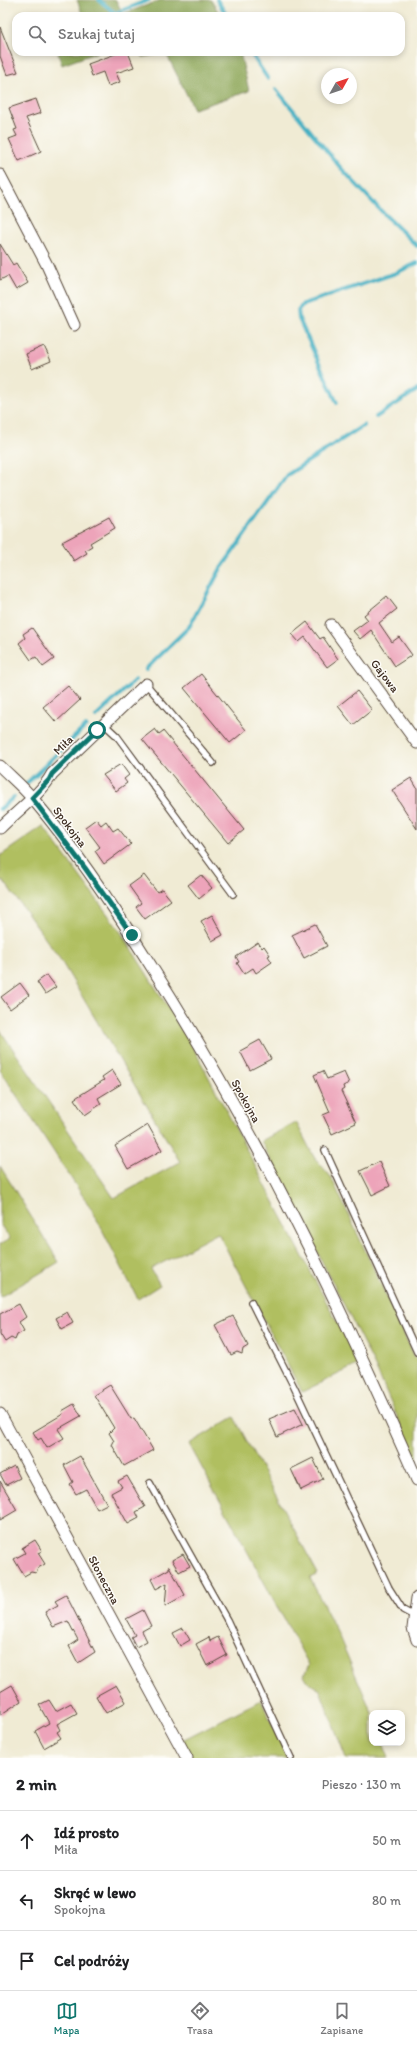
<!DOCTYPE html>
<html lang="pl">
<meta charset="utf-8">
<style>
:root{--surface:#fff;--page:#f2f2f2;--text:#202124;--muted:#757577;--line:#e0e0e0;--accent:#0f766e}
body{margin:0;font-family:Itim,sans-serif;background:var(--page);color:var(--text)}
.controls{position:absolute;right:12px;bottom:12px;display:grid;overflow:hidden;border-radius:8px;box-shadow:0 2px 6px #0003}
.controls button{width:36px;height:36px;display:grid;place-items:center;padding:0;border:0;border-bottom:1px solid var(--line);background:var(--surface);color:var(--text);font:20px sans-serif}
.compass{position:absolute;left:321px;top:68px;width:36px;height:36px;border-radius:50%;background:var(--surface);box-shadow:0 2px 6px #0003;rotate:50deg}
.stop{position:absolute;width:12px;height:12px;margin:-9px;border:3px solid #0f766e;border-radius:50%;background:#fff}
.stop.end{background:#0f766e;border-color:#fff;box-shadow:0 1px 4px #0008}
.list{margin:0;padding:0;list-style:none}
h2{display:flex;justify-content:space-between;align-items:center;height:52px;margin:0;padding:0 16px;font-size:17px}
h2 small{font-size:13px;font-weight:400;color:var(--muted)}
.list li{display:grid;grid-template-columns:26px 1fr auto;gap:12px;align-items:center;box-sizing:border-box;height:60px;padding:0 16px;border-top:1px solid var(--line)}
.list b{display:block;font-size:15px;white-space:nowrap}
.list p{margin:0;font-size:13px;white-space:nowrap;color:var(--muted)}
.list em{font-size:13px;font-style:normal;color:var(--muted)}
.icon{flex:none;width:22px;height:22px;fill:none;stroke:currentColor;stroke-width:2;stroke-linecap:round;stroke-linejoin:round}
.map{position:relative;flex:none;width:417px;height:1758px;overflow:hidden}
.search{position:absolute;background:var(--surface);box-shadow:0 2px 6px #0003;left:12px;right:12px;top:12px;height:44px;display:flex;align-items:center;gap:10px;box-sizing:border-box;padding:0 14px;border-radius:12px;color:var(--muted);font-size:15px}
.sheet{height:232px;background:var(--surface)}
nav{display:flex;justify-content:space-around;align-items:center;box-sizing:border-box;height:56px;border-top:1px solid var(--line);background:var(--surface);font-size:11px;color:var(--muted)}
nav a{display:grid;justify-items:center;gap:2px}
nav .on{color:var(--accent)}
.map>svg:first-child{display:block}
</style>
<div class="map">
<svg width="417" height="1758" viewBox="0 0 417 1758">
<rect width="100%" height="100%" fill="#fdfcf7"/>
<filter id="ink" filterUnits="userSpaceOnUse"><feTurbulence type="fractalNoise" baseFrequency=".025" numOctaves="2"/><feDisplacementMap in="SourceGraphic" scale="8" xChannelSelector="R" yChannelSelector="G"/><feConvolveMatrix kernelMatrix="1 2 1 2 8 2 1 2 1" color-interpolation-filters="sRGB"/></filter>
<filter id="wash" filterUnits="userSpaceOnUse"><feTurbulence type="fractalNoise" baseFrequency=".012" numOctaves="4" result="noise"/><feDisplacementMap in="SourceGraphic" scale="16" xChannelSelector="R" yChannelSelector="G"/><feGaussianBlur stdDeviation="0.9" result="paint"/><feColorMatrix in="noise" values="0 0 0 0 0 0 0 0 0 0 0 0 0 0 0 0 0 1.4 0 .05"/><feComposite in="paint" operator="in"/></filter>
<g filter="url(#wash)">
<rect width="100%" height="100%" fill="#f0ebd4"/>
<g fill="#b0bf61" stroke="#767440">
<polygon points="43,826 120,931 194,1049 359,1364 302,1392 218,1233 151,1269 160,1285 138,1299 92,1210 0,1070 0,1030 114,1198 180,1162 60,959 3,880 0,882 0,856"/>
<polygon points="296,1122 314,1157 331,1177 417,1362 417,1462 375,1366 261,1141"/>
<polygon points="0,1166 59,1262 0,1297 0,1245 10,1239 0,1224"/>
<polygon points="234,1417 318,1574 310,1578 337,1632 372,1713 372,1743 383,1743 389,1758 346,1758 320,1690 309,1683 304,1675 309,1665 189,1444"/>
<polygon points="261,1700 288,1758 192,1758 182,1740"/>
</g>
<g fill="#8ca657" stroke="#64683a">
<polygon points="77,0 116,0 123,14 161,0 211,0 221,16 83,16"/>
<polygon points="61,52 98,52 62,65 58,54"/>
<polygon points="139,52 240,52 249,91 194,109 166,53 143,57"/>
</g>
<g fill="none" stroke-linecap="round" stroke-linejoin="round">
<g stroke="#45b0c3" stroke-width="4">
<polyline points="99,0 115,13 149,0"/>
<polyline points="217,0 227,16"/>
<polyline points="250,52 268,79"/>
<polyline points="276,89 340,167 385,215 417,246"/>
<polyline points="337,403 299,319 298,310 303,304 396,273 417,263"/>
<polyline points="376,417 417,390"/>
<polyline points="146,669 189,627 220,570 287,475 364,425"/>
<polyline points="96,717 135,680"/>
<polyline points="27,783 86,726"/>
<polyline points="0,809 14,797"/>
</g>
</g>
<g id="blocks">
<g fill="#eda4ba">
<polygon points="0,27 18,72 7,75 0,56"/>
<polygon points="121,52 128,52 134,67 116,73 120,82 108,86 103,72 92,76 88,64"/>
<polygon points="36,99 41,113 26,118 41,151 19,161 9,139 17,136 14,130 17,129 9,108"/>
<polygon points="0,244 13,265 16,263 28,283 16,290 8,276 0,280"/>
<polygon points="44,346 51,361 32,369 26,354"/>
<polygon points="109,517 115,528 90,543 92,546 85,550 87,553 74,561 62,542"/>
<polygon points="387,596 397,609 379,623 392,642 399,637 412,655 395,666 371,630 360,639 353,631 368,620 364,615"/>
<polygon points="307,622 320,639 323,637 338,659 327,667 305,637 299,642 292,634"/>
<polygon points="32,628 54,659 43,667 36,657 31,660 19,643 25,638 23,634"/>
<polygon points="201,674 246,730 230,743 184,688"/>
<polygon points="68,686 80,700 56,722 43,707"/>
<polygon points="357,691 372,710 353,725 338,706"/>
<polygon points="155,729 159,734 163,731 244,830 228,843 142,739"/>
<polygon points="121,764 129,775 124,779 127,783 116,791 103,775"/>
<polygon points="411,778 417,788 417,829 392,790"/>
<polygon points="96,819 101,825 106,821 113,831 118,828 131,844 104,864 95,851 100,847 85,827"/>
<polygon points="144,875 157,892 162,889 171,900 145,919 136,907 141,903 129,886"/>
<polygon points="201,875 212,888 199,899 188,885"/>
<polygon points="212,915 223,935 212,941 201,921"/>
<polygon points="315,924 327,946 304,958 292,935"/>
<polygon points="258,942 262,948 264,946 270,955 268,956 272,962 256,973 253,968 244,974 237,963 239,962 236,957"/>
<polygon points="47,975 56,987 45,994 37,982"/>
<polygon points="20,983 29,995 10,1009 1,997"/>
<polygon points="260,1040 271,1059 250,1070 240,1051"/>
<polygon points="112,1070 121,1084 98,1098 101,1104 85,1115 74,1099 104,1080 102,1077"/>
<polygon points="323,1071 327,1079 344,1072 349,1083 343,1086 344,1089 341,1091 356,1123 332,1134 323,1115 330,1112 314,1075"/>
<polygon points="148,1125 162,1150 128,1169 115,1146"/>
<polygon points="379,1162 390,1186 372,1195 360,1171"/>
<polygon points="19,1304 26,1317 19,1322 24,1331 17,1335 15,1340 11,1338 5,1342 0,1334 0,1314"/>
<polygon points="67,1312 73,1323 62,1329 56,1318"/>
<polygon points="233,1316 248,1346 243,1349 242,1354 237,1352 231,1355 215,1325"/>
<polygon points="110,1385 131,1419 134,1418 153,1450 124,1466 112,1445 114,1441 109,1433 114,1428 94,1395"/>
<polygon points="74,1404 81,1416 58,1429 64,1438 47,1448 41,1438 38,1440 33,1432 63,1414 62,1411"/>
<polygon points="295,1408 303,1424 277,1437 269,1419"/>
<polygon points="80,1456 107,1504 97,1509 86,1489 76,1494 70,1484 73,1482 64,1465"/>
<polygon points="313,1458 323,1479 301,1490 291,1469"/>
<polygon points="14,1466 20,1478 6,1485 0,1474"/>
<polygon points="127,1476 145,1507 136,1512 139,1518 128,1524 111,1493 122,1487 118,1481"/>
<polygon points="0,1481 17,1510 0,1520"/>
<polygon points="35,1540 42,1551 38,1553 45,1564 38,1568 36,1573 31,1572 24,1576 14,1559 25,1553 22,1548"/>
<polygon points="183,1554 190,1566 179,1572 172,1560"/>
<polygon points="169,1566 185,1595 165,1606 167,1583 156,1589 151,1579 169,1569"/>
<polygon points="66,1595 95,1652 78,1663 69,1646 78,1640 68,1621 53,1627 45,1612 58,1605 55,1601"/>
<polygon points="143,1610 151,1626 142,1631 147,1641 136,1647 131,1637 135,1635 126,1619"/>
<polygon points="183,1628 190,1640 180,1646 173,1633"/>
<polygon points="209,1637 210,1641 218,1637 227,1655 207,1666 196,1644"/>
<polygon points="12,1685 21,1701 0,1715 0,1692"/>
<polygon points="116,1685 126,1702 106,1713 96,1696"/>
<polygon points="49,1700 56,1711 71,1703 77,1713 57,1724 60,1730 57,1732 61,1738 44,1748 35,1731 49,1723 39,1705"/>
</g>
</g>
</g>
<g filter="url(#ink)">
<use href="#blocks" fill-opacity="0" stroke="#564739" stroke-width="1"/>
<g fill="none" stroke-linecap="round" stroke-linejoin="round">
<g stroke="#564739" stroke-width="8">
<g id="lane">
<polyline points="146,684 213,763"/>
<polyline points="104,724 117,736 233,894"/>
<polyline points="325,1150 417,1352"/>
<polyline points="251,1302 294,1387 389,1588 403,1610 414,1616"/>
<polyline points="150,1483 227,1620 291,1758"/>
</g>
</g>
<g stroke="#564739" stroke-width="13">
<g id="street">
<polyline points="0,175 47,265 74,325"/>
<polyline points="331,625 417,743"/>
<path d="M0,766C11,777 23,787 33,799C77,851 116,910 153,969C256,1130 340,1305 417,1480"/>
<path d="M0,828C16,812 42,793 52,774L146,684"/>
<polyline points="0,1414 187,1758"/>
<polyline points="417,1598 413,1628 417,1640"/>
</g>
</g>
<use href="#lane" stroke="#fff" stroke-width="5.5"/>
<use href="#street" stroke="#fff" stroke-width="11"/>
</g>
</g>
<g fill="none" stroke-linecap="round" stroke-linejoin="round" filter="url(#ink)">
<polyline stroke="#0f766e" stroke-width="5" points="97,730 52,774 49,780 32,798 85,868 132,935"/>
</g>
<g text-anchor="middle" stroke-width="3" stroke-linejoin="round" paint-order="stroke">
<g font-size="12" fill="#3b2a1e" stroke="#fdfcf7">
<text transform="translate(385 676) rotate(53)" y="4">Gajowa</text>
<text transform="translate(63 745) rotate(-44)" y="4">Miła</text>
<text transform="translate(70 827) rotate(53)" y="4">Spokojna</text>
<text transform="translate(246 1101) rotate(61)" y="4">Spokojna</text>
<text transform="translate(104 1580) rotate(62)" y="4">Słoneczna</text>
</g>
</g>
</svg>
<div class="controls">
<button><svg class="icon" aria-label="layers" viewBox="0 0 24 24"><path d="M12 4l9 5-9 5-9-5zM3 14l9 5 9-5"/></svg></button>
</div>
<svg class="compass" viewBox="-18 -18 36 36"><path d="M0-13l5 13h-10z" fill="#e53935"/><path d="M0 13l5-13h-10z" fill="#757577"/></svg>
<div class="stop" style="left:97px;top:730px"></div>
<div class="stop end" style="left:132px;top:935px"></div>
<div class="search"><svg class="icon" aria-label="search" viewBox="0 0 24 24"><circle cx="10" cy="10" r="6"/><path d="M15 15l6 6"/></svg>Szukaj tutaj</div>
</div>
<section class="sheet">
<h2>2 min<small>Pieszo · 130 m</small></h2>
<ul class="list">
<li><svg class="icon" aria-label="ahead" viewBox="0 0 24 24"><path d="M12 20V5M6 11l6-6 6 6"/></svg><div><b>Idź prosto</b><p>Miła</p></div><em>50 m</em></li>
<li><svg class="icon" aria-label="left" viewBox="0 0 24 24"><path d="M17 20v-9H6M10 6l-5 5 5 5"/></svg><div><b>Skręć w lewo</b><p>Spokojna</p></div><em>80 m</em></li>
<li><svg class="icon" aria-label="arrive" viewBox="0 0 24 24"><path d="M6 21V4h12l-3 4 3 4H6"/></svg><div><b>Cel podróży</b></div></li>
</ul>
</section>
<nav>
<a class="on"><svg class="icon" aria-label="map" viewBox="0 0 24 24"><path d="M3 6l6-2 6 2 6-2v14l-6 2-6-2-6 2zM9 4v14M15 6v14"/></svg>Mapa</a>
<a><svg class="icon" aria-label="directions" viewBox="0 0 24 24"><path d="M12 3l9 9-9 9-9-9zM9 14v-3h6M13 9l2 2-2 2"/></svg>Trasa</a>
<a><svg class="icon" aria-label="saved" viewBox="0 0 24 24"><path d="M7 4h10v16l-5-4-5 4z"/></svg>Zapisane</a>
</nav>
